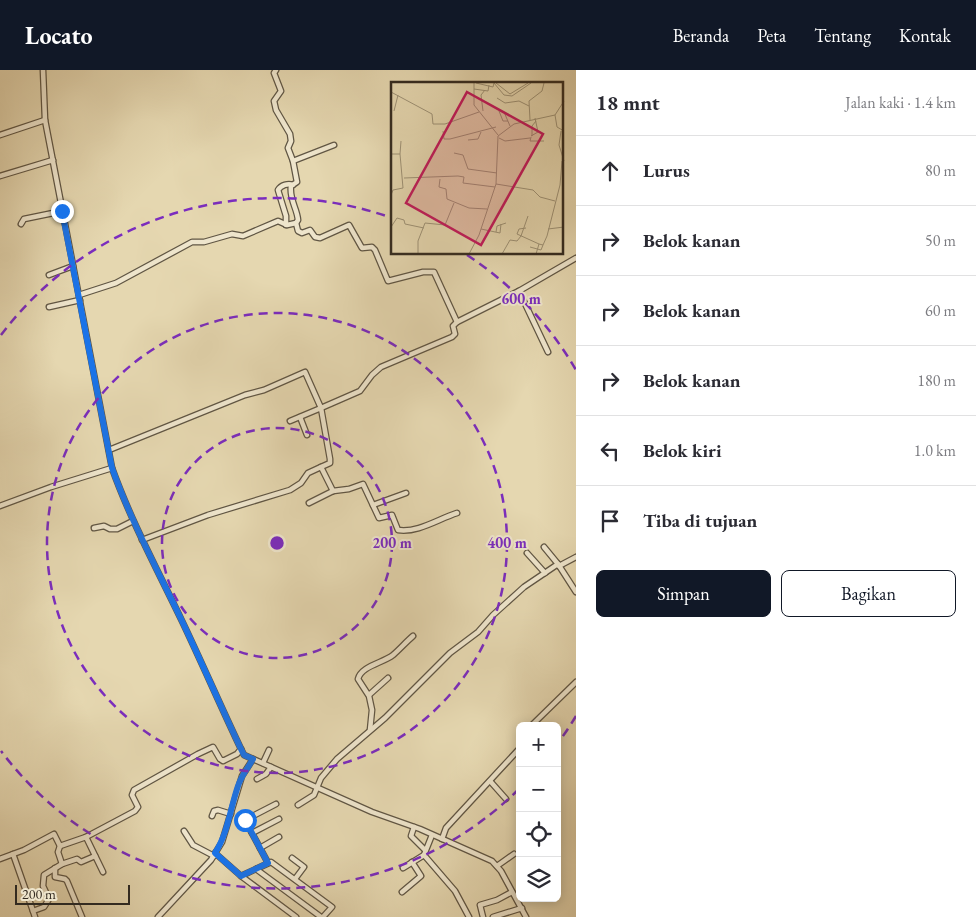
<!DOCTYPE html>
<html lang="id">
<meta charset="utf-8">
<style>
:root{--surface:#fff;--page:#f7f7f7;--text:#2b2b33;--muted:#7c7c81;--line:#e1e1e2;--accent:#111827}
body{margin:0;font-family:"EB Garamond",serif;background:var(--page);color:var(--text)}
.controls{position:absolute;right:15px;bottom:15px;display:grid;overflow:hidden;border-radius:8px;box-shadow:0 2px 12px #0003}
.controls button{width:45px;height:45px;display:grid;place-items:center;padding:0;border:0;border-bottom:1px solid var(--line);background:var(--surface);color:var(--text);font:25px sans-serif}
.scale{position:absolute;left:15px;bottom:12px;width:115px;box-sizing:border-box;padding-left:5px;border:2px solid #342b20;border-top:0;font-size:14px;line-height:18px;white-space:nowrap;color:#342b20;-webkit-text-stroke:4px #eee5cc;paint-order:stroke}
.stop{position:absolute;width:15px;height:15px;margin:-11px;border:4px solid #1a73e8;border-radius:50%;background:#fff}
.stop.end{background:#1a73e8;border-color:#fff;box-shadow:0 1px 5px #0008}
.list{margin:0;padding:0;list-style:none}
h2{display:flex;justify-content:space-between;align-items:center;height:65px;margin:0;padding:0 20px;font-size:21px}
h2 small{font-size:16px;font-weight:400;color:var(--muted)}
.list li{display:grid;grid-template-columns:32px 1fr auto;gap:15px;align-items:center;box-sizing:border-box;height:70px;padding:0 20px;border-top:1px solid var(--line)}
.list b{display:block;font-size:19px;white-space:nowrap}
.list em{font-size:16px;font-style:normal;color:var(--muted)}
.actions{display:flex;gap:10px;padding:15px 20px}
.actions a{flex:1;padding:11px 0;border:1px solid var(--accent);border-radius:8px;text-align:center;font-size:18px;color:var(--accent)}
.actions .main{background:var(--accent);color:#fff}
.icon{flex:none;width:28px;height:28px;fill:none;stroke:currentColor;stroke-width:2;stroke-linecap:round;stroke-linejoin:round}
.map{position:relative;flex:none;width:576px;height:847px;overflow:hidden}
header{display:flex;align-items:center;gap:30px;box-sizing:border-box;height:70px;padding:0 25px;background:var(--accent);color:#fff}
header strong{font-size:24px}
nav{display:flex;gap:28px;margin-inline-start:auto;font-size:18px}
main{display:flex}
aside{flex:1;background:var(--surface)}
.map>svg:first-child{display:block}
</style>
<header>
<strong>Locato</strong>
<nav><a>Beranda</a><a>Peta</a><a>Tentang</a><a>Kontak</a></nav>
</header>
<main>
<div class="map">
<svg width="576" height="847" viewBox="0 0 576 847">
<rect width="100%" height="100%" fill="#e5d7b0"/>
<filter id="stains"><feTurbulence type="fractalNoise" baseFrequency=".004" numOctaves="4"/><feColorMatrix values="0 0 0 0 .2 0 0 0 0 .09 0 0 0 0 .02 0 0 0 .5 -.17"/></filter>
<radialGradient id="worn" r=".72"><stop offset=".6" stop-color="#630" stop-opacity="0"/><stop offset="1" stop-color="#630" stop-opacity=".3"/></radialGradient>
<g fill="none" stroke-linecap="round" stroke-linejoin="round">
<g stroke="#605644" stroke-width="7">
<g id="minor">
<path d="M43,0L45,50L112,398C131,451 158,501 182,551C202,593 221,637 241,679L244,685L253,689L242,706L222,772L211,790L158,847"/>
<path d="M276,0L274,3L281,21L274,31L276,40L290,64L291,71L288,78L293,91L297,112L291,116C289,129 297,138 298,150L296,153L298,161L302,163L310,160L315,167L320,168L349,155L362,178L372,177L375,180L388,211L423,202H434L457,252"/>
<polyline points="0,65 45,50"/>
<polyline points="293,91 334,75"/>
<polyline points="0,106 53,90"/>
<polyline points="21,154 24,149 63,141"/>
<path d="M286,155V146L278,120C281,115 288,113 293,115"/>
<polyline points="49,205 73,196"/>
<polyline points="519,221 548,282"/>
<polyline points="79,225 116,213 192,172 204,172 232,164 243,166 278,151 287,155 296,153"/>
<polyline points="49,237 80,230"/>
<polyline points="300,347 307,365"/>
<polyline points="290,351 321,338 330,389 330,393 321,397"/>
<polyline points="109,380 245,325 264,320 305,302 321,338 360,321 372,305 381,297 452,267 455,264 453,256 457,252 519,221 576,188"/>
<polyline points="309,433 333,421"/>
<polyline points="373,435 406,423"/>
<polyline points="0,436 51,417 112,398"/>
<polyline points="94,458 104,456 110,459 117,459 133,451"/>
<path d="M142,470L208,445L290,420L301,413L308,403L321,397L333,421L349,419L363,414L379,448L392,445L398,460C418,463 438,449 457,443"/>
<polyline points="544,477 558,494"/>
<polyline points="527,483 545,503"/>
<polyline points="559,496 576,487"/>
<polyline points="369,625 388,608"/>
<polyline points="531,656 576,612"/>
<path d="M370,660L372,640L369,626L358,609C361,596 383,593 393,585C400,579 406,572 413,566"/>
<polyline points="253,689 372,742 420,759 492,791 501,801 526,847"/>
<polyline points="263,693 269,680"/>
<polyline points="257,709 266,704 271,697"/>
<polyline points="490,711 506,729"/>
<polyline points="298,735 314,725 321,708 337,689 385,648 450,583 478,562 493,545 524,517 558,494 576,522"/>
<polyline points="212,746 214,741 218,740 231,744"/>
<polyline points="414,757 411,766 425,780"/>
<polyline points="184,761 193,775 214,786"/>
<polyline points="252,763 279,749"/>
<polyline points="86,767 103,802"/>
<polyline points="442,769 446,758 520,678"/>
<polyline points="60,776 86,767 135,741 138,737 132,725 134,720 198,684 213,677 220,689 223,691 237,684 241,679"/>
<polyline points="260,778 279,767"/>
<polyline points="215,783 241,806 296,847"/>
<polyline points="13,784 33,841"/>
<polyline points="424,785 455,821 469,847"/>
<polyline points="292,788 304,797 295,809"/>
<polyline points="0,789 24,780 54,764 60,776 58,782 62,794"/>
<polyline points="268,793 245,750 276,734"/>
<polyline points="497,796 514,784"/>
<polyline points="55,798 55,807 65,809 67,811 82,847"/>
<polyline points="403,798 424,785 432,765"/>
<polyline points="256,799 321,847"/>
<polyline points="241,806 271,792 332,837 323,847"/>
<polyline points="402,822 421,806 412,792"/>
<polyline points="35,847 33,841 44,837 49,829 43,816 44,805 62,794 77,789 81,792 95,786"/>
<polyline points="483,847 480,835 497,830 512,822"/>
<polyline points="493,847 522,838"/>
</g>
</g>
<use href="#minor" stroke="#eee5cc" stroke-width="4.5"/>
</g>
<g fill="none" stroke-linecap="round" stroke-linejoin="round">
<path stroke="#1a73e8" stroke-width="6" d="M62,141L112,398C131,451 158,501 182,551C202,593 221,637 241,679L244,685L253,689C248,698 241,706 238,716C230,739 228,763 215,783L241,806L268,793L245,750"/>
</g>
<g fill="none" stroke="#7b2cbf" stroke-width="2.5" stroke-dasharray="9 6">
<circle cx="277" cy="473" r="115"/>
<circle cx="277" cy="473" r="230"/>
<path d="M576 646A345 345 0 0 1 558 673M519 719A345 345 0 0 1 1 681M1 265A345 345 0 0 1 392 148M467 185A345 345 0 0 1 576 300"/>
</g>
<g transform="translate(391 12)">
<rect width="172" height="172" fill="#e5d7b0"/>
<path fill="none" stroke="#9e9276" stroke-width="1" d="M83,1V23L107,53M85,1L102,5L103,1L113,13L121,14L140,1M105,1L119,12L137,1M83,7L97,9L98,3M0,10L41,32L42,42H54L88,30M106,16L114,21L128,19L138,24M3,29L7,13M92,29L90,13L94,8M108,29L112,39H117M113,30L119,44M164,33L166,45L173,49M139,38L138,19L151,9L153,1M52,49L53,57H59L105,45M170,49L168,63L173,79M140,54L147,50L144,36M141,54V44L145,39M140,55L139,59H153M108,56L114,59L139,56M77,58L87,57L90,50M63,71L72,73L77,87L106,91M0,72H9L10,59M13,96L67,94L73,95L72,101L104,105M49,97L48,105L55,107L56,117L78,126L96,127M105,102L142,108L149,115L164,119M0,113L2,108L12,106L9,72M0,145L6,136L13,138L14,142L33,146M135,146L128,147L126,152L148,162M90,147L109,151L110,142M157,147L173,145M105,150L106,144L115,141M139,165L150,168L152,163M27,172V159L34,141L54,143L63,121M78,172L88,153L105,102L107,54L123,42L164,33L173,19M111,172L119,158L126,159L130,154L137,134M145,172L148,162L152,163L156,154L169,103L171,79"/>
<path fill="#c2185b" fill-opacity="0.15" stroke="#c2185b" stroke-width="2.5" d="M76,10L152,52L90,163L15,121Z"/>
<rect width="172" height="172" fill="none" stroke="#342b20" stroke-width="2.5"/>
</g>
<circle cx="277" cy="473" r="8" fill="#7b2cbf" stroke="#eee5cc" stroke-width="2.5"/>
<g font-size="15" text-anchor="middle" font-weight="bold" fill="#7b2cbf" stroke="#eee5cc" stroke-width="4" stroke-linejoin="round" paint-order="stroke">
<text x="521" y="234">600 m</text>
<text x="392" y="478">200 m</text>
<text x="507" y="478">400 m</text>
</g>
<rect width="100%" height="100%" filter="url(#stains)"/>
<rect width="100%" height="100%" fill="url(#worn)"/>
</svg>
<div class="controls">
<button>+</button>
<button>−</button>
<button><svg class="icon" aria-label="locate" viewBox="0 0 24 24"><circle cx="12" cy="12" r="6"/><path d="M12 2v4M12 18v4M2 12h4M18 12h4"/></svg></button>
<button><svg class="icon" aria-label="layers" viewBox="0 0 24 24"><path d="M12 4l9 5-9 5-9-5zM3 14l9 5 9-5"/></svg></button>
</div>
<div class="scale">200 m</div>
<div class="stop" style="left:245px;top:750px"></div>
<div class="stop end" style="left:62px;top:141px"></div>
</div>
<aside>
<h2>18 mnt<small>Jalan kaki · 1.4 km</small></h2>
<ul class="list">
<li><svg class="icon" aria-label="ahead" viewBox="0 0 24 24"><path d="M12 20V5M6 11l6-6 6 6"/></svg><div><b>Lurus</b></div><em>80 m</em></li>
<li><svg class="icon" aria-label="right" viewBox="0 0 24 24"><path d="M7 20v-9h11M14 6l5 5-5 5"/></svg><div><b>Belok kanan</b></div><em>50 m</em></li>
<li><svg class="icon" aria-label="right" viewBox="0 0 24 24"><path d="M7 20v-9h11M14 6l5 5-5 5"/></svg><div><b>Belok kanan</b></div><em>60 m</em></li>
<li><svg class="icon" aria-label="right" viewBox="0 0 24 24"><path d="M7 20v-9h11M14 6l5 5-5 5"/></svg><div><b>Belok kanan</b></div><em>180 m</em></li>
<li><svg class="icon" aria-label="left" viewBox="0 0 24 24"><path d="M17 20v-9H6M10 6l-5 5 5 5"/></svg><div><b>Belok kiri</b></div><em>1.0 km</em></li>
<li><svg class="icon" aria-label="arrive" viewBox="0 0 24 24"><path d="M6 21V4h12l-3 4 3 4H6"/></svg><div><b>Tiba di tujuan</b></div></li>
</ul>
<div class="actions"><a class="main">Simpan</a><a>Bagikan</a></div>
</aside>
</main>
